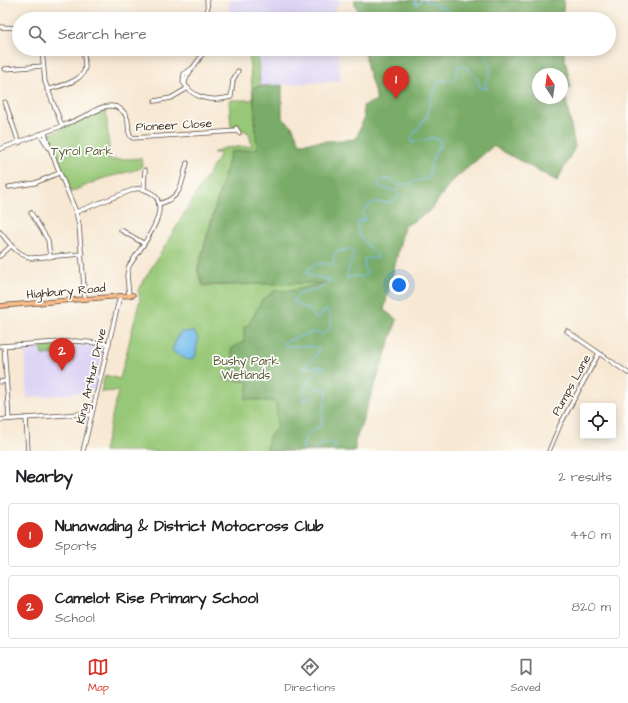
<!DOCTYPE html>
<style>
:root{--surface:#fff;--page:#f6f6f6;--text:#202124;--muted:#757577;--line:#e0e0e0;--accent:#d93025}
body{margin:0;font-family:"Architects Daughter",sans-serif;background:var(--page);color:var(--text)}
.controls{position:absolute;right:12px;bottom:12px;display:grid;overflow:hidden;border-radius:4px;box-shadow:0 2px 10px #0003}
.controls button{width:36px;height:36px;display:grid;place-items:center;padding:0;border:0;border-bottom:1px solid var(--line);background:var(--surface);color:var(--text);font:20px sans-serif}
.compass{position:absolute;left:532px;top:68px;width:36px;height:36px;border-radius:50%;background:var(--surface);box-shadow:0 2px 10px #0003;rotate:347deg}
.you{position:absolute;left:399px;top:285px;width:14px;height:14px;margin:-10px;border:3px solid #fff;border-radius:50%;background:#1a73e8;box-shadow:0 0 0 6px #1a73e833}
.badge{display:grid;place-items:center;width:26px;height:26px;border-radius:50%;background:var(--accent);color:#fff;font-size:13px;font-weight:700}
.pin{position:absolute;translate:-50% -33px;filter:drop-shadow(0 1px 2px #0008)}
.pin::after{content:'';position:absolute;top:21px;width:14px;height:12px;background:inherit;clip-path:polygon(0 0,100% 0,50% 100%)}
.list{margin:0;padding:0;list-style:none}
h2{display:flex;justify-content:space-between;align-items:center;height:52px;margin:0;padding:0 16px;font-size:17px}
h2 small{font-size:13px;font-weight:400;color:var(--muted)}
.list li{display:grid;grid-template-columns:26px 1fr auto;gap:12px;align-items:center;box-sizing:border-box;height:64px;margin:0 8px 8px;padding:0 8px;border:1px solid var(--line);border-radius:4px}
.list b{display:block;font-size:15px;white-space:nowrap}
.list p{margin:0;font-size:13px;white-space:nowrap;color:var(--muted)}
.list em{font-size:13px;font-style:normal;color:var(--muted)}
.icon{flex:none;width:22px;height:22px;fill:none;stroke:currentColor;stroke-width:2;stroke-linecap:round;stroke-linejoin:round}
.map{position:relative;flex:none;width:628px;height:451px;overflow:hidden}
.search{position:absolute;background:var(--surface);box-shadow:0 2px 10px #0003;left:12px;right:12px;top:12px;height:44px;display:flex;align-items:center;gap:10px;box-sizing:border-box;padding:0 14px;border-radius:22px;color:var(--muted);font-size:15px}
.sheet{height:196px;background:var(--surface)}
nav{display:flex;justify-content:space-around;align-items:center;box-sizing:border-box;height:56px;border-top:1px solid var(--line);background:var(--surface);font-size:11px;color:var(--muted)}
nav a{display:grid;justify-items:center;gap:2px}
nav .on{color:var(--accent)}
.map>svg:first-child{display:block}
</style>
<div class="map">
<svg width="628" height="451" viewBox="0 0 628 451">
<rect width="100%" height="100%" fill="#fdfcf7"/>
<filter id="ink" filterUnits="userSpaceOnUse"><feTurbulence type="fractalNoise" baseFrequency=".025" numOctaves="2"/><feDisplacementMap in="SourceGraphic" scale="8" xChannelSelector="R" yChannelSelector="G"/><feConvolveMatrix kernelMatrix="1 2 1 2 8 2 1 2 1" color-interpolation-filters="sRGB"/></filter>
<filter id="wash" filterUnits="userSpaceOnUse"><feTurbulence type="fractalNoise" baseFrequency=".012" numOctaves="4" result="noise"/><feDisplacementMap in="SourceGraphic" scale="16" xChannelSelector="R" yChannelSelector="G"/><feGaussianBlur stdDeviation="0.9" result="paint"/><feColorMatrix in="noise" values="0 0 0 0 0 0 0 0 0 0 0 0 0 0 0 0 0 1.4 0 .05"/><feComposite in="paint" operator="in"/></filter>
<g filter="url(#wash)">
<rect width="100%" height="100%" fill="#f7e8d3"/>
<g fill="#ded5f5">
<polygon points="229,0 340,0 341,2 335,8 336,19 255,19 255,12 249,12 249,17 230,19"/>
<polygon points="257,49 338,49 340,81 260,86"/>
<polygon points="75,344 103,347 104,349 93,392 27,398 25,348"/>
</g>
<g fill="#97c877" stroke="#69794a">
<polygon points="252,49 257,49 260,86 268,86 253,87 257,149 231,152 197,270 203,286 328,282 321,451 104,451 118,391 101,392 105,375 120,379 140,299 138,290 221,153 213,153 224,148 252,146 249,133 243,130 241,130 239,127 231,128 229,100 253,100 249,54 252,53"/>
<polygon points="106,110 110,160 141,158 142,166 139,169 101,179 71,192 49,138 50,134"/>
<polygon points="56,346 57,354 42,355 41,347"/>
<polygon points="72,347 73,361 59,362 57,348"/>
</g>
<g fill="#79ac68" stroke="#5a6b43" fill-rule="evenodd">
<polygon points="354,0 564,0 562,19 360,19"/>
<path d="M365,49H563L571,88L564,89L575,147L557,181L493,146L450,183L431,210L404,227L384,310L397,320L355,442V451H267L269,436L277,428L276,402L245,399L249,382L224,379L234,365L231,349L244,341V327L249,324L262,300L276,290L289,291L325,283L203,285L198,270L231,152L257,149L253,87L282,85V118L292,126L300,143L356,139L364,118L363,106L377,100L367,67ZM538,74H562V98H538Z"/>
</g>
<polygon fill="#79bff0" stroke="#5a7487" points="180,332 194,332 198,339 195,358 188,360 173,352 173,347"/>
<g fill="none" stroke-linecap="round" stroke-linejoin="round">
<g stroke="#79bff0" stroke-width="1">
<polyline points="415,0 416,5 422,0"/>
<polyline points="424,0 450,11 453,15 451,19"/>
<path d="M302,451C305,436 307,432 321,426L327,391L324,388H316L305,402L303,401C304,381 308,378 325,368L322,366L303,368L316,356L319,349C311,344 294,347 285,346L284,342L314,332L323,334C333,330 332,319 327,310L323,312L319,319H316C311,306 299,309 293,300L300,294L321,288L331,280L309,275L306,272C311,264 324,261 332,265L334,263L333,256L336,252L350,249L354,251L346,278H350L354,276L363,277L366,274L364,263L365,258L378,259C375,246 353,241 358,221L365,220L363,212C373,198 378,204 392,202L398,196L397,191L380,187L378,183C384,177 394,178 397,185C405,186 417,180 427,179L429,176L431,163L438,147H441L439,139L431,138L413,143L411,137L428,115L430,101L439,81L452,80L456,77L458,66L460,65C471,70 478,76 480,88L487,89L485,83C486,80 489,77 490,74C492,65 485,58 484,49"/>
<path d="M314,451C320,445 327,441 335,444L336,448L332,451"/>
</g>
</g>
</g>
<g filter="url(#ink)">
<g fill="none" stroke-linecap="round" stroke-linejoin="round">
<g stroke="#574639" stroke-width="5">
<g id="minor">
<polyline points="207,0 208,19"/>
<polyline points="0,27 19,28"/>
<polyline points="42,49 45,82 62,126"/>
<path d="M194,67L184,74L183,82C193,99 212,102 231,97L233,80L238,71"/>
<polyline points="5,69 43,66"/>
<path d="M185,83C185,74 201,60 205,49"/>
<path d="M47,90C58,86 83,82 85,68C85,62 84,55 83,49"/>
<polyline points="155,101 171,98 188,88"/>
<polyline points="5,102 19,143"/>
<path d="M89,115C100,105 120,100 127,118C130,125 126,134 133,138L237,131"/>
<polyline points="236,128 239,133"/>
<polyline points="45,133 50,149 76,212 79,225 85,299"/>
<polyline points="40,134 49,148"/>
<polyline points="0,149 62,126 103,108"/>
<polyline points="9,187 35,183 59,173"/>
<polyline points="144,189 145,170"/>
<path d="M159,204C183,197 181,184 187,163"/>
<path d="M76,212L135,189C142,188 147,190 153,194C173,210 139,250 129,266L127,275L129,296"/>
<polyline points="31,213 48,240 50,257"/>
<polyline points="121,230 143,243"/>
<path d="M0,232C10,244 16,254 32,258L82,254"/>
<polyline points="0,256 11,246"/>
<polyline points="567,331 628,373"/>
<polyline points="0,346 75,341 109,344"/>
<polyline points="4,346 9,419"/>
<polyline points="0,382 6,381"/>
<polyline points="26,418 28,451"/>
<polyline points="0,420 79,414 91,415"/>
<polyline points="83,451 120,296"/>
<polyline points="549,451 560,425 599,353"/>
</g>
</g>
<g stroke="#574639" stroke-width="5.5">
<polyline id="major" points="0,306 133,295"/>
</g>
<use href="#minor" stroke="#fff" stroke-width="3.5"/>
<use href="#major" stroke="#f9bc8a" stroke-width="4"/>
</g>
</g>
<g text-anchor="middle" stroke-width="3.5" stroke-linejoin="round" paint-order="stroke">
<g font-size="12" fill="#3b2a1e" stroke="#fdfcf7">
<text transform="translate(174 125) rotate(-3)" y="4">Pioneer Close</text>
<text transform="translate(66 291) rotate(-5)" y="4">Highbury Road</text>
<text transform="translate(91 376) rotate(-77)" y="4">King Arthur Drive</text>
<text transform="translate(571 385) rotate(-61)" y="4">Pumps Lane</text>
</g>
<g font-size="12" fill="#575939" stroke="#fdfcf7">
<text x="82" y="155">Tyrol Park</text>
<text x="246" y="365">Bushy Park<tspan x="246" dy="14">Wetlands</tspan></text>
</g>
</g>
</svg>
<div class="controls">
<button><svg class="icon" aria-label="locate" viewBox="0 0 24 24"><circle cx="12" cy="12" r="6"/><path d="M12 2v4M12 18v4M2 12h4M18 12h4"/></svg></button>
</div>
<svg class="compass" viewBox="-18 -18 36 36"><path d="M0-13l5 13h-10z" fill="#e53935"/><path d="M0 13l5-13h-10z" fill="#757577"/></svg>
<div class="you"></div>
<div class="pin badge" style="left:396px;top:99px">1</div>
<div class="pin badge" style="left:62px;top:371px">2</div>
<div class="search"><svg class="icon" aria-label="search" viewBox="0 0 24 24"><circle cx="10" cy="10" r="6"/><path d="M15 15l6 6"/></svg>Search here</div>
</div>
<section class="sheet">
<h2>Nearby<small>2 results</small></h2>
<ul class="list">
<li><span class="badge">1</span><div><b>Nunawading &amp; District Motocross Club</b><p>Sports</p></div><em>440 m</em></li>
<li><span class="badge">2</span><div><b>Camelot Rise Primary School</b><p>School</p></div><em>820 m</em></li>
</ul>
</section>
<nav>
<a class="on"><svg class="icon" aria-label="map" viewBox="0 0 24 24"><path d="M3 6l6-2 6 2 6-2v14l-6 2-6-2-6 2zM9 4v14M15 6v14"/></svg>Map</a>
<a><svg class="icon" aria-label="directions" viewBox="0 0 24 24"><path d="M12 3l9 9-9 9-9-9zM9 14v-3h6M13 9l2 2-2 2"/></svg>Directions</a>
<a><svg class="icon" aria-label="saved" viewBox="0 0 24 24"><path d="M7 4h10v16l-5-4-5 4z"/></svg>Saved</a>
</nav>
